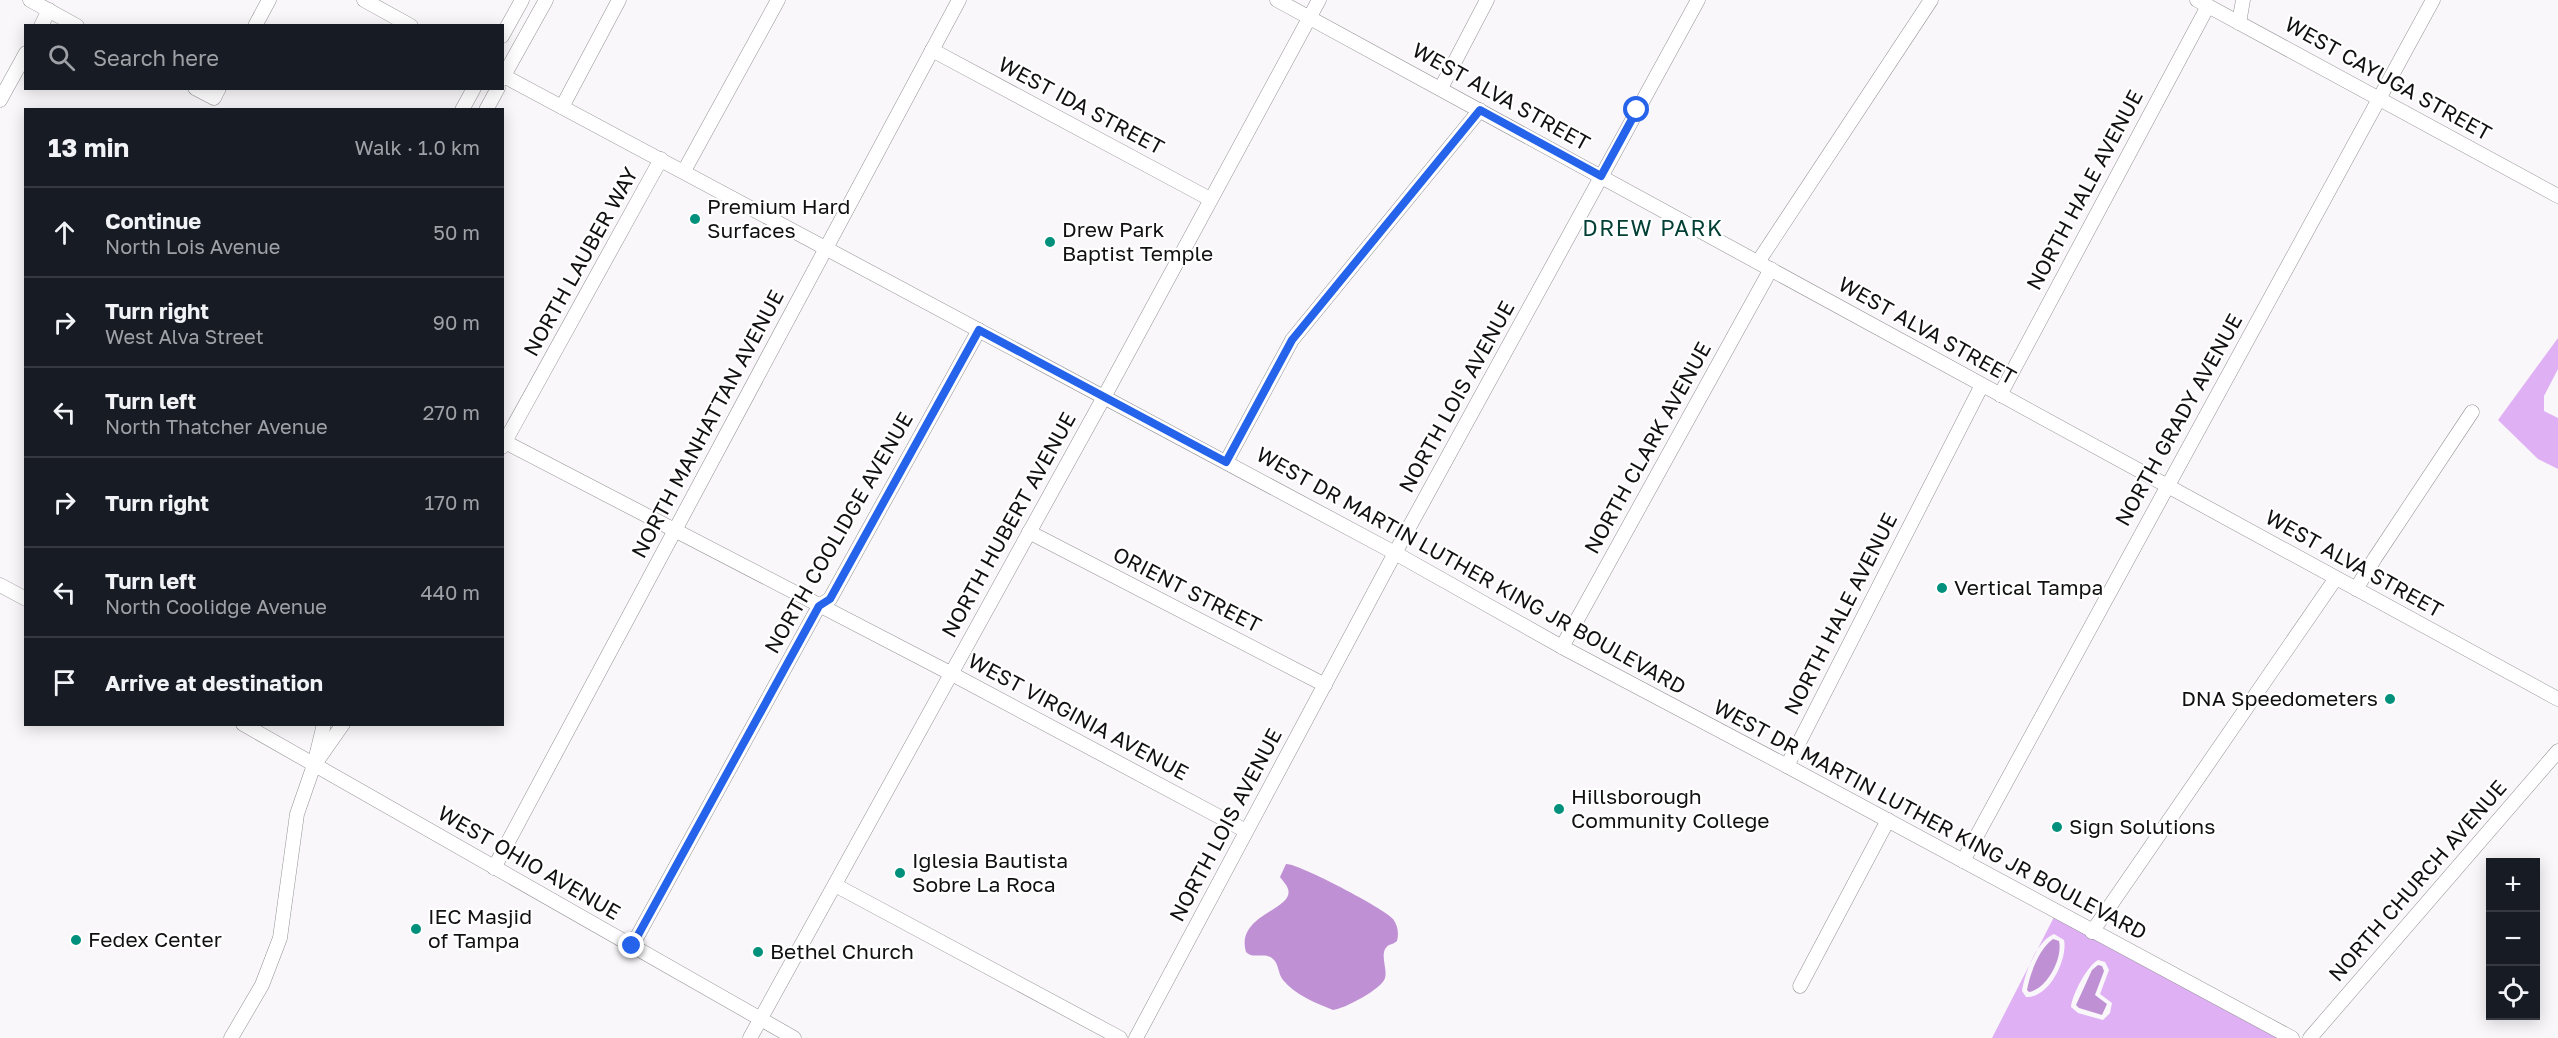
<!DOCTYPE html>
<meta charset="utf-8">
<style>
:root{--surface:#171b24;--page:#20242c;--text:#f1f3f6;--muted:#9ea1a6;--line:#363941}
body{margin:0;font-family:"Golos Text",sans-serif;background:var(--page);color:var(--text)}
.controls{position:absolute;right:18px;bottom:18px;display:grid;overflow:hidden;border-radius:0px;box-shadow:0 3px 15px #0003}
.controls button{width:54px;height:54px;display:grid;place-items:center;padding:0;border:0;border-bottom:2px solid var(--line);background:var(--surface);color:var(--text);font:30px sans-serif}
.stop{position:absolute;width:18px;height:18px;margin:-14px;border:4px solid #2563eb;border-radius:50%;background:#fff}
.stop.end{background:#2563eb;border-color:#fff;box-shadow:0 2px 6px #0008}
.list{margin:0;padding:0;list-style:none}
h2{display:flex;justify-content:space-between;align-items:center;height:78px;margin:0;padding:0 24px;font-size:26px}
h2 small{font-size:20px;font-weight:400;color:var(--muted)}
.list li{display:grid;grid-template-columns:39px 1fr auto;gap:18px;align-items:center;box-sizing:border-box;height:90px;padding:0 24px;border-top:2px solid var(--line)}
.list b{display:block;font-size:22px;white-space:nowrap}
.list p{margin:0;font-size:20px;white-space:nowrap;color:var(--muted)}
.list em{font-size:20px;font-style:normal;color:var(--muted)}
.icon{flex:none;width:33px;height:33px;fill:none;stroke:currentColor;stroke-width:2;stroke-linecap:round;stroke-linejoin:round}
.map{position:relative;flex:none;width:2558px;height:1038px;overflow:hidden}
.search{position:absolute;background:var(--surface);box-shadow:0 3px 15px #0003;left:24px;top:24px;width:480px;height:66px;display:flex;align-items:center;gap:15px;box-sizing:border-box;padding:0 21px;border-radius:0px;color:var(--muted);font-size:22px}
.panel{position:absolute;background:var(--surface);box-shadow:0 3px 15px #0003;left:24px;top:108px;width:480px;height:618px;border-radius:0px}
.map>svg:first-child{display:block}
</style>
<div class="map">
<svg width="2558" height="1038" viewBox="0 0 2558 1038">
<rect width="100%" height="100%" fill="#f9f7fa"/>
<g fill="#dfb1f4" fill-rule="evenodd">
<polygon points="2558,338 2558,369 2544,396 2544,411 2558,418 2558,469 2538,459 2498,420"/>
<path d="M2054,917L2278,1038H1992ZM2054,934L2064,940C2068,959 2049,999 2026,997L2022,991C2025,972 2036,942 2054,934ZM2098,960L2105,962L2109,970L2100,994L2112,1003L2110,1013L2103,1020L2078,1013L2071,1007C2072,995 2087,966 2098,960Z"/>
</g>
<g fill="#bf91d4">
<path d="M1286,864C1298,863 1385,909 1393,919C1398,926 1399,933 1397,941C1395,943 1392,944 1389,945C1378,952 1388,968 1385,978C1382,989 1344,1009 1333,1010C1316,1003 1295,995 1283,980C1278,974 1279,964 1273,959C1265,951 1253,960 1246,952C1235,914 1295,910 1288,889C1287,885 1282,880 1280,877Z"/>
<path d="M2053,939L2059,941C2063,958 2047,989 2029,992L2027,990C2030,973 2039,949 2053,939Z"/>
<polygon points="2098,965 2102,966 2104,971 2095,995 2107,1004 2102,1015 2079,1008 2076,1005 2092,970"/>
</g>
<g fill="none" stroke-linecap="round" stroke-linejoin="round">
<g stroke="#929193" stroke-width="15">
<g id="minor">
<polyline points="30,0 77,26"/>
<polyline points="364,0 411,26"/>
<polyline points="1277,0 2558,699"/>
<polyline points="2197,0 2558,196"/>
<polyline points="2239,23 2243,0"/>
<polyline points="41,26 49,10"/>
<polyline points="255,26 269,0"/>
<polyline points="502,36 522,0"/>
<polyline points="932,50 1210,199"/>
<polyline points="502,75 1395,553 1562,647 1787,766 2292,1038"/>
<polyline points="502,79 546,0"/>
<polyline points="195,88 214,98 219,88"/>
<polyline points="1441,88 1487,0"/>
<polyline points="0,100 26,53"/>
<polyline points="562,107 619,0"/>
<polyline points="462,110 474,88"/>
<polyline points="486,110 498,88"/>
<polyline points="684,171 778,0"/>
<polyline points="1758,262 1931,0"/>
<polyline points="2000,395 2208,6"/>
<polyline points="505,442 950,673 1246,831"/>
<polyline points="502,447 661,159"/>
<polyline points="1226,462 1292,340 1480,110"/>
<polyline points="1029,532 1325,685"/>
<polyline points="0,585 26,599"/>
<polyline points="2356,589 2375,558 2472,412"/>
<polyline points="1562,647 1771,269"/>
<polyline points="243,724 794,1038"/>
<polyline points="317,761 343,724"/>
<polyline points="1787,766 1982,385"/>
<polyline points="1963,861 2433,0"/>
<polyline points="494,868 959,0"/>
<polyline points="835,885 1120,1038"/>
<polyline points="2092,932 2336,578"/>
<polyline points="632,946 819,606 830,599 979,330"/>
<polyline points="1800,986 1888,820"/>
<polyline points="231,1038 262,985 280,938 297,814 314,765 324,724"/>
<polyline points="750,1038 1104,397 1319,0"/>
<polyline points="1136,1038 1395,553 1698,0"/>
<polyline points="2310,1038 2558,751"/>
</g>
</g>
<use href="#minor" stroke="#fff" stroke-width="14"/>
</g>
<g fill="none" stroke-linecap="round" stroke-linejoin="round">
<polyline stroke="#2563eb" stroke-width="8" points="632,946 819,606 830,599 979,330 1226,462 1292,340 1480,110 1601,176 1637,110"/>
</g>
<g fill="#00907c" stroke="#fff" stroke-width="2">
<circle cx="695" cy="219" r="6"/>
<circle cx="1050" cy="242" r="6"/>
<circle cx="1942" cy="588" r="6"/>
<circle cx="2390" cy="699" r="6"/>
<circle cx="1559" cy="809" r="6"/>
<circle cx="2057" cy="827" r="6"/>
<circle cx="900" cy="873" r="6"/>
<circle cx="416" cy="929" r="6"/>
<circle cx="76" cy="940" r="6"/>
<circle cx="758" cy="952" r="6"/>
</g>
<g text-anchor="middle" stroke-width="4.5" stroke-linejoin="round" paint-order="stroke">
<g font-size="21" fill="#121112" stroke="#fff">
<text transform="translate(2388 79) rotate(29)" y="7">WEST CAYUGA STREET</text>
<text transform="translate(1501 97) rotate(29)" y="7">WEST ALVA STREET</text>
<text transform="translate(1081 106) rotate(28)" y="7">WEST IDA STREET</text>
<text transform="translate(2085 190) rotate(-62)" y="7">NORTH HALE AVENUE</text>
<text transform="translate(581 262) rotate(-61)" y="7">NORTH LAUBER WAY</text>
<text transform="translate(1927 331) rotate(29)" y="7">WEST ALVA STREET</text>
<text transform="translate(1457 397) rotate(-61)" y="7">NORTH LOIS AVENUE</text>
<text transform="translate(2179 420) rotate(-61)" y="7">NORTH GRADY AVENUE</text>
<text transform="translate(708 424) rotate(-62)" y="7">NORTH MANHATTAN AVENUE</text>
<text transform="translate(1648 448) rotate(-61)" y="7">NORTH CLARK AVENUE</text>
<text transform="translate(1009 525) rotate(-61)" y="7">NORTH HUBERT AVENUE</text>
<text transform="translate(839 533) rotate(-60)" y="7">NORTH COOLIDGE AVENUE</text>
<text transform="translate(2354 564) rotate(29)" y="7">WEST ALVA STREET</text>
<text transform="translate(1471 571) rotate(29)" y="7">WEST DR MARTIN LUTHER KING JR BOULEVARD</text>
<text transform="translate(1187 590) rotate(27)" y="7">ORIENT STREET</text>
<text transform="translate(1841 614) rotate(-63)" y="7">NORTH HALE AVENUE</text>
<text transform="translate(1078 717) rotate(28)" y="7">WEST VIRGINIA AVENUE</text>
<text transform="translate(1930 820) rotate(28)" y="7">WEST DR MARTIN LUTHER KING JR BOULEVARD</text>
<text transform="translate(1226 825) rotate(-62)" y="7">NORTH LOIS AVENUE</text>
<text transform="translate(529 863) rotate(30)" y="7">WEST OHIO AVENUE</text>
<text transform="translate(2418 881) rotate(-49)" y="7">NORTH CHURCH AVENUE</text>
</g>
<g font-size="21" fill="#121112" stroke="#fff" text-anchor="start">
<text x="707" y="214">Premium Hard<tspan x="707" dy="24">Surfaces</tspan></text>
<text x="1062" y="237">Drew Park<tspan x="1062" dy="24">Baptist Temple</tspan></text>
<text x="1954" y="595">Vertical Tampa</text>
<text x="2378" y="706" text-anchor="end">DNA Speedometers</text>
<text x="1571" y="804">Hillsborough<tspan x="1571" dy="24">Community College</tspan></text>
<text x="2069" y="834">Sign Solutions</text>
<text x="912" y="868">Iglesia Bautista<tspan x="912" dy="24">Sobre La Roca</tspan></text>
<text x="428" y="924">IEC Masjid<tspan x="428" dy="24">of Tampa</tspan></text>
<text x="88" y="947">Fedex Center</text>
<text x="770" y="959">Bethel Church</text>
</g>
<g font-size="22" letter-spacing="1.5" fill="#024036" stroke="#fff">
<text x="1653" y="236">DREW PARK</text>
</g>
</g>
</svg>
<div class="controls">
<button>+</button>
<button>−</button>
<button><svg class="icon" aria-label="locate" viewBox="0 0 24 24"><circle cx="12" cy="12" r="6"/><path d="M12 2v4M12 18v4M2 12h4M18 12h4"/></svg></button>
</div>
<div class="stop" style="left:1637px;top:110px"></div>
<div class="stop end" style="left:632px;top:946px"></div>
<div class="search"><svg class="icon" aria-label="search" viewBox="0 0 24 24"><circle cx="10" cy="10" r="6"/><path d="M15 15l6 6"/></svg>Search here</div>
<section class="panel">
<h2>13 min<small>Walk · 1.0 km</small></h2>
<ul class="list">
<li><svg class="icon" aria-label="ahead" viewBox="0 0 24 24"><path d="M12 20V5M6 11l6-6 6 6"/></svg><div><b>Continue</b><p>North Lois Avenue</p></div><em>50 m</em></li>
<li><svg class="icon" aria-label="right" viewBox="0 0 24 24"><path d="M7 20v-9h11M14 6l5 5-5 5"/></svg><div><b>Turn right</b><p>West Alva Street</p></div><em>90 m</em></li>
<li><svg class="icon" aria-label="left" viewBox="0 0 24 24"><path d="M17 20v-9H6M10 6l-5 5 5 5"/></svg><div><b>Turn left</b><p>North Thatcher Avenue</p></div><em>270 m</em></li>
<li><svg class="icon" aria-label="right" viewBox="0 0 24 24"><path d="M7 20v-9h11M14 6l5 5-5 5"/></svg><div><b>Turn right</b></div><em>170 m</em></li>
<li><svg class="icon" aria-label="left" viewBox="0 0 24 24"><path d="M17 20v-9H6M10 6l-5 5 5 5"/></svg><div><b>Turn left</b><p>North Coolidge Avenue</p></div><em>440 m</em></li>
<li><svg class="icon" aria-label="arrive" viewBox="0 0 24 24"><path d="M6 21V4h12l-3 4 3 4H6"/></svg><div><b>Arrive at destination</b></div></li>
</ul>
</section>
</div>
